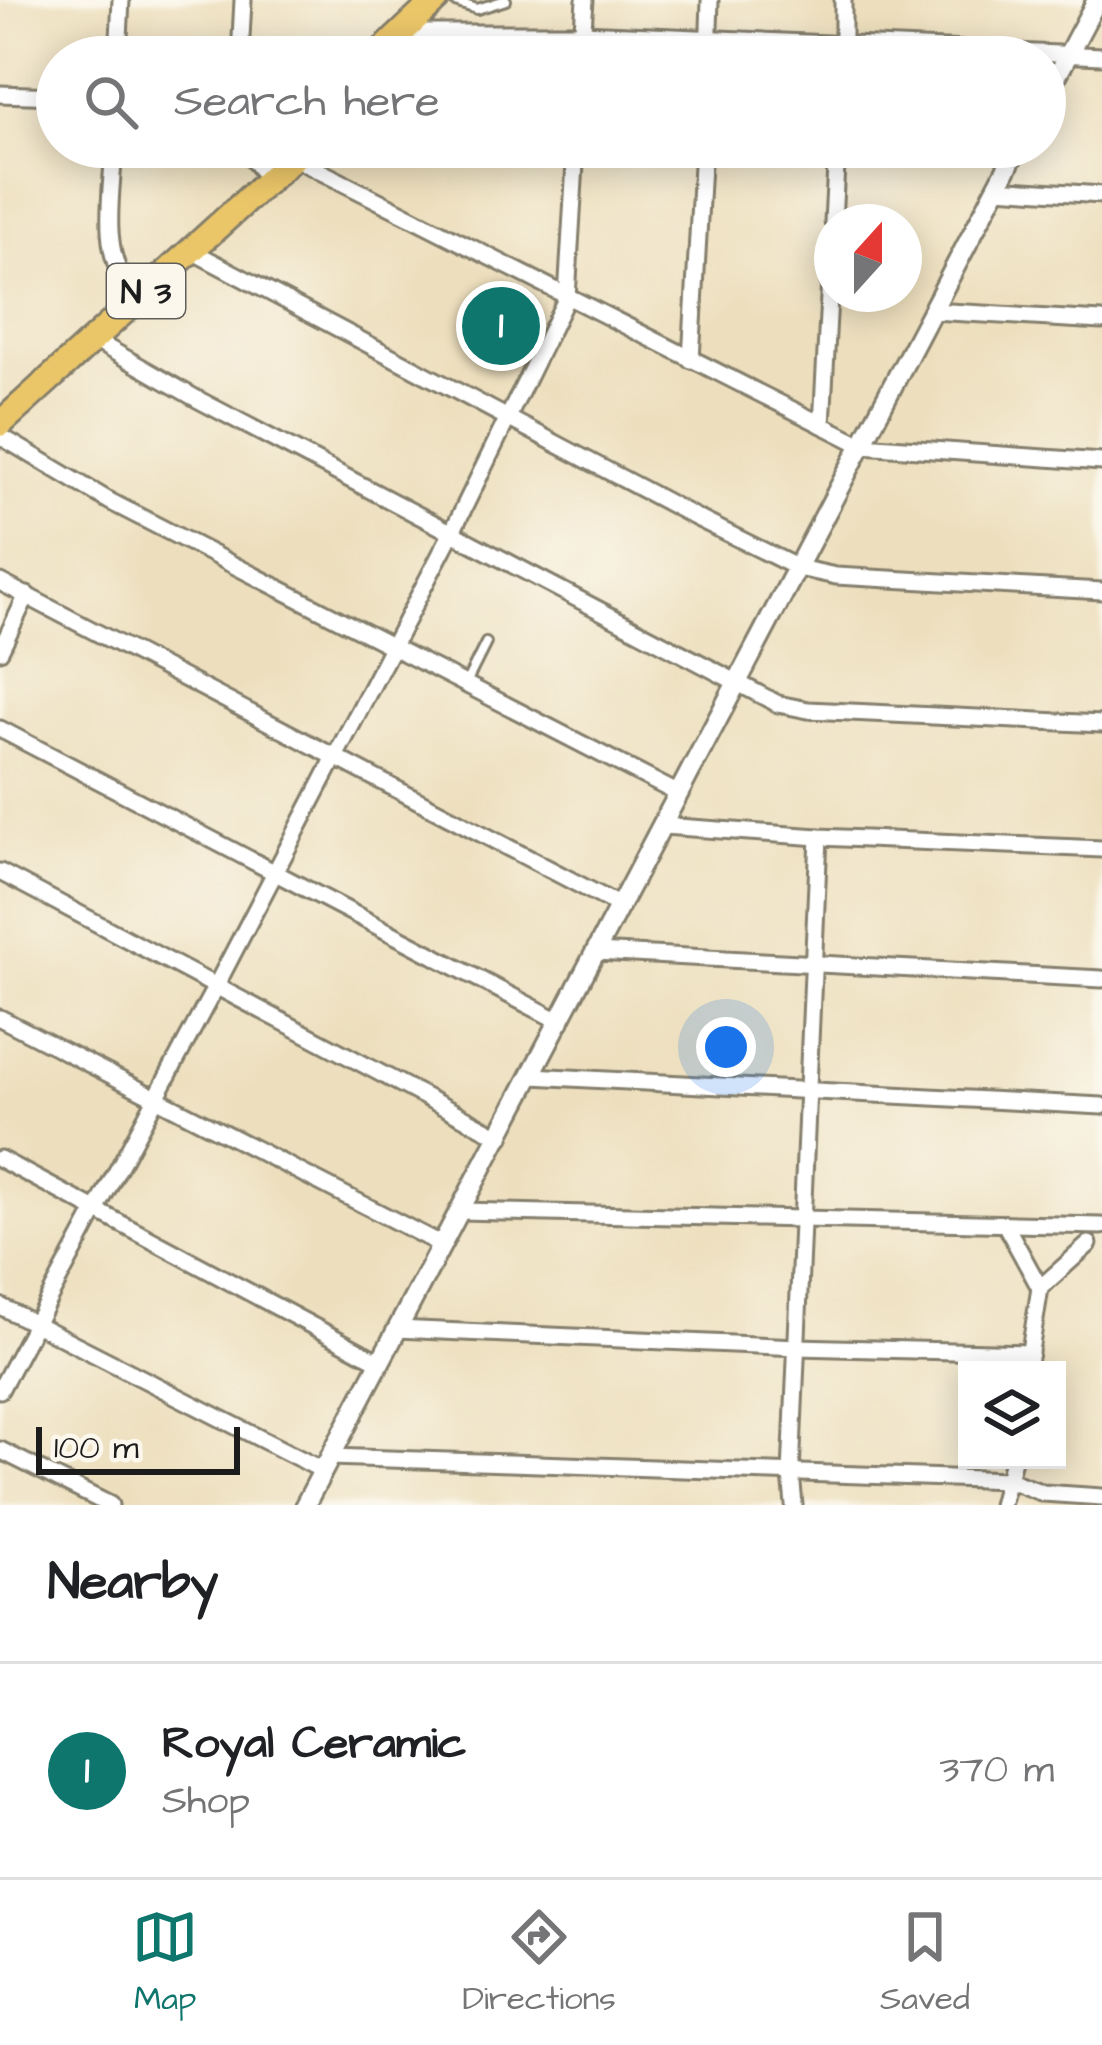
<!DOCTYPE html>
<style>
:root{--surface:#fff;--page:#f2f2f2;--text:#202124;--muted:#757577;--line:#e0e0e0;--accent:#0f766e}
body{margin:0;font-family:"Architects Daughter",sans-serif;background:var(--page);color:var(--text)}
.controls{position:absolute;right:36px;bottom:36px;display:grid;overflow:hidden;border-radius:0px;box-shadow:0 6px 30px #0003}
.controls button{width:108px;height:108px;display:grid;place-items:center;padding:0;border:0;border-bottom:3px solid var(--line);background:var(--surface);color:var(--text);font:60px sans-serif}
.compass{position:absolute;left:814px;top:204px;width:108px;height:108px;border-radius:50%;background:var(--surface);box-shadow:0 6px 30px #0003;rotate:21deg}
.scale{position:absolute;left:36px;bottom:30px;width:204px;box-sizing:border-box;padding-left:12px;border:6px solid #1c1c1c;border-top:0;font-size:33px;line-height:42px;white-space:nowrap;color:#1c1c1c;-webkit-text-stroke:9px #fbf7ec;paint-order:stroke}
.you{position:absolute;left:726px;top:1047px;width:42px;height:42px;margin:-30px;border:9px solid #fff;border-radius:50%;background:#1a73e8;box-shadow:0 0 0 18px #1a73e833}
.badge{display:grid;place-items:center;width:78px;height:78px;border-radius:50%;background:var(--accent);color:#fff;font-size:39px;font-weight:700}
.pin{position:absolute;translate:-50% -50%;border:6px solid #fff;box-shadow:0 3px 12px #0006}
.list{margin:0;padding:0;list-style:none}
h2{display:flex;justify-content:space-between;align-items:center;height:156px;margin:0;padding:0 48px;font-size:51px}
h2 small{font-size:39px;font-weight:400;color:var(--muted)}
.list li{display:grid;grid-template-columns:78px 1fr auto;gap:36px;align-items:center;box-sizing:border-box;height:216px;padding:0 48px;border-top:3px solid var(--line)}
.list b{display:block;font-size:45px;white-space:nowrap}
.list p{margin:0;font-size:39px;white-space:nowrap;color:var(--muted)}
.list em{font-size:39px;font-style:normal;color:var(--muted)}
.icon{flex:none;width:66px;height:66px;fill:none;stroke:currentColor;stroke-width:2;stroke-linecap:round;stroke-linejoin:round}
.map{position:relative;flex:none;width:1102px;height:1505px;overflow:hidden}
.search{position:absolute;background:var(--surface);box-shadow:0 6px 30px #0003;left:36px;right:36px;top:36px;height:132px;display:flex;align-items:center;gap:30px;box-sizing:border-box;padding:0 42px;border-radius:66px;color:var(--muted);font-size:45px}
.sheet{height:372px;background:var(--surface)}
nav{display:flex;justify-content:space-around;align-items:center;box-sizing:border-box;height:168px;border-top:3px solid var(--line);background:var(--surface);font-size:33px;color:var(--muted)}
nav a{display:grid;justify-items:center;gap:6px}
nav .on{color:var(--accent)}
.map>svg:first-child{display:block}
</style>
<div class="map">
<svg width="1102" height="1505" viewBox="0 0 1102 1505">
<rect width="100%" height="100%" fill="#fbf7ec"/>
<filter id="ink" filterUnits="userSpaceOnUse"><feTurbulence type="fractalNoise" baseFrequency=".00833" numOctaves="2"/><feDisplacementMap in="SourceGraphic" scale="24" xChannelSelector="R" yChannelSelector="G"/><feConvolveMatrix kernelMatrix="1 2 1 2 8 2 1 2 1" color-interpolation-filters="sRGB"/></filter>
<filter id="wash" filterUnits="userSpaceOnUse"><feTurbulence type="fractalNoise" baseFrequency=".004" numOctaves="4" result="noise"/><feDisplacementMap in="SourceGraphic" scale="48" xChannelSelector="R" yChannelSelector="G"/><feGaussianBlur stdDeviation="2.7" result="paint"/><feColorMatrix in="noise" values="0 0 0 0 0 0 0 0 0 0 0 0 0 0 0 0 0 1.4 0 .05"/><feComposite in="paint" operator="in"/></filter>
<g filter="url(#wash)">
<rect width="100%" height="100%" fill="#eddfbd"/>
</g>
<g filter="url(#ink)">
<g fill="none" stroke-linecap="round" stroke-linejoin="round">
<g stroke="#847e6c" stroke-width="14">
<g id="service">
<polyline points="455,2 477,9 506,0"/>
<polyline points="465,685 486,643"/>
</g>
</g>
<g stroke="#847e6c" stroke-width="21">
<g id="minor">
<polyline points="406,29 423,33 582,33 1102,56"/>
<polyline points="118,57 121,0"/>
<polyline points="240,57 243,0"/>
<polyline points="581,57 585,0"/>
<polyline points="708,57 710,0"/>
<polyline points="843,57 843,0"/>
<polyline points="0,94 57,96"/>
<path d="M114,147C112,193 100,247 127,287"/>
<polyline points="243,147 268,179"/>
<polyline points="280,151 862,445 1102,462"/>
<polyline points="996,188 1102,195"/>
<polyline points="833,222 837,147"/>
<polyline points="190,250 695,517 798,568 836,576 1102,591"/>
<polyline points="932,311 1102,321"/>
<polyline points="92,339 197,399 778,704 808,710 1102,724"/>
<polyline points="691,360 703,147"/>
<polyline points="822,425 832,242"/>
<polyline points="0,436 111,502 679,794"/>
<polyline points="0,582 620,906"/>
<polyline points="0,651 27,595"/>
<polyline points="0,729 561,1022"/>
<polyline points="663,826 819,837 1102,849"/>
<polyline points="0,872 501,1137"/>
<polyline points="596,952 1102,979"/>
<polyline points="0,1018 442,1245"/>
<polyline points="532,1076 1102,1106"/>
<polyline points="0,1159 380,1362"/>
<polyline points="461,1211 1102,1226"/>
<polyline points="1005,1224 1040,1288"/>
<polyline points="0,1306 322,1470"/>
<polyline points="397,1329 797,1347 1030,1353"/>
<polyline points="1027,1370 1040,1288 1089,1244"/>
<polyline points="0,1390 217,984 452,532 567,297 576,147"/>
<polyline points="0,1450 110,1505"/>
<polyline points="330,1457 1009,1480 1043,1493 1102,1497"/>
<polyline points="794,1505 791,1474 819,837"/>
<polyline points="1001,1505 1013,1460"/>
</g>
</g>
<g stroke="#847e6c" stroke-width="24">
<g id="tertiary">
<polyline points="1045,98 1097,0"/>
<polyline points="305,1505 1018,147"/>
</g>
</g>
<g stroke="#847e6c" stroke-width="30">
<g id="primary">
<polyline points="376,57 436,0"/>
<polyline points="0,424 305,147"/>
</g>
</g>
<use href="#service" stroke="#fff" stroke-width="8"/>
<use href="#minor" stroke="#fff" stroke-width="15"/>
<use href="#tertiary" stroke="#fff" stroke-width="18"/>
<use href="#primary" stroke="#ebc669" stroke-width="24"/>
</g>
</g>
<g text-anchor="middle" stroke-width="9" stroke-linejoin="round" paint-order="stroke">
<rect fill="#fbf7ec" stroke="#5f5e5a" stroke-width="3" x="107" y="264" width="78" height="54" rx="9"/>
<g font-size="33" font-weight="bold" fill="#1c1c1c">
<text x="146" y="303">N 3</text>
</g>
</g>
</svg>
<div class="controls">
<button><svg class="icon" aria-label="layers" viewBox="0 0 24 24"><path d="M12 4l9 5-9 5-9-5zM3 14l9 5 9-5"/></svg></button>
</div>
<svg class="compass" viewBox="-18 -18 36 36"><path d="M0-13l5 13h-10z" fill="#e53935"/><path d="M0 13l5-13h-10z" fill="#757577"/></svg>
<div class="scale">100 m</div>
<div class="you"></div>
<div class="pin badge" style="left:501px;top:326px">1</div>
<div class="search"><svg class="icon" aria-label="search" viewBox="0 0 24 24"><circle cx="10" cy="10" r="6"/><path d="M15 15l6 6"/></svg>Search here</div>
</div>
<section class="sheet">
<h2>Nearby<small></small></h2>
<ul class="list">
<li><span class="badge">1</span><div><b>Royal Ceramic</b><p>Shop</p></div><em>370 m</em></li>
</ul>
</section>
<nav>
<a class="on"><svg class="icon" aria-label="map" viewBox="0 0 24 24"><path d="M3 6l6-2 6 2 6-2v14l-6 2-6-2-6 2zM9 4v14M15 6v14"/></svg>Map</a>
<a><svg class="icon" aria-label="directions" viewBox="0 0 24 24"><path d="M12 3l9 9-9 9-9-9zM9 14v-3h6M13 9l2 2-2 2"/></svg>Directions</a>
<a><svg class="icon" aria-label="saved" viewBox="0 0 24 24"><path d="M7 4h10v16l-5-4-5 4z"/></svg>Saved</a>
</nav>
